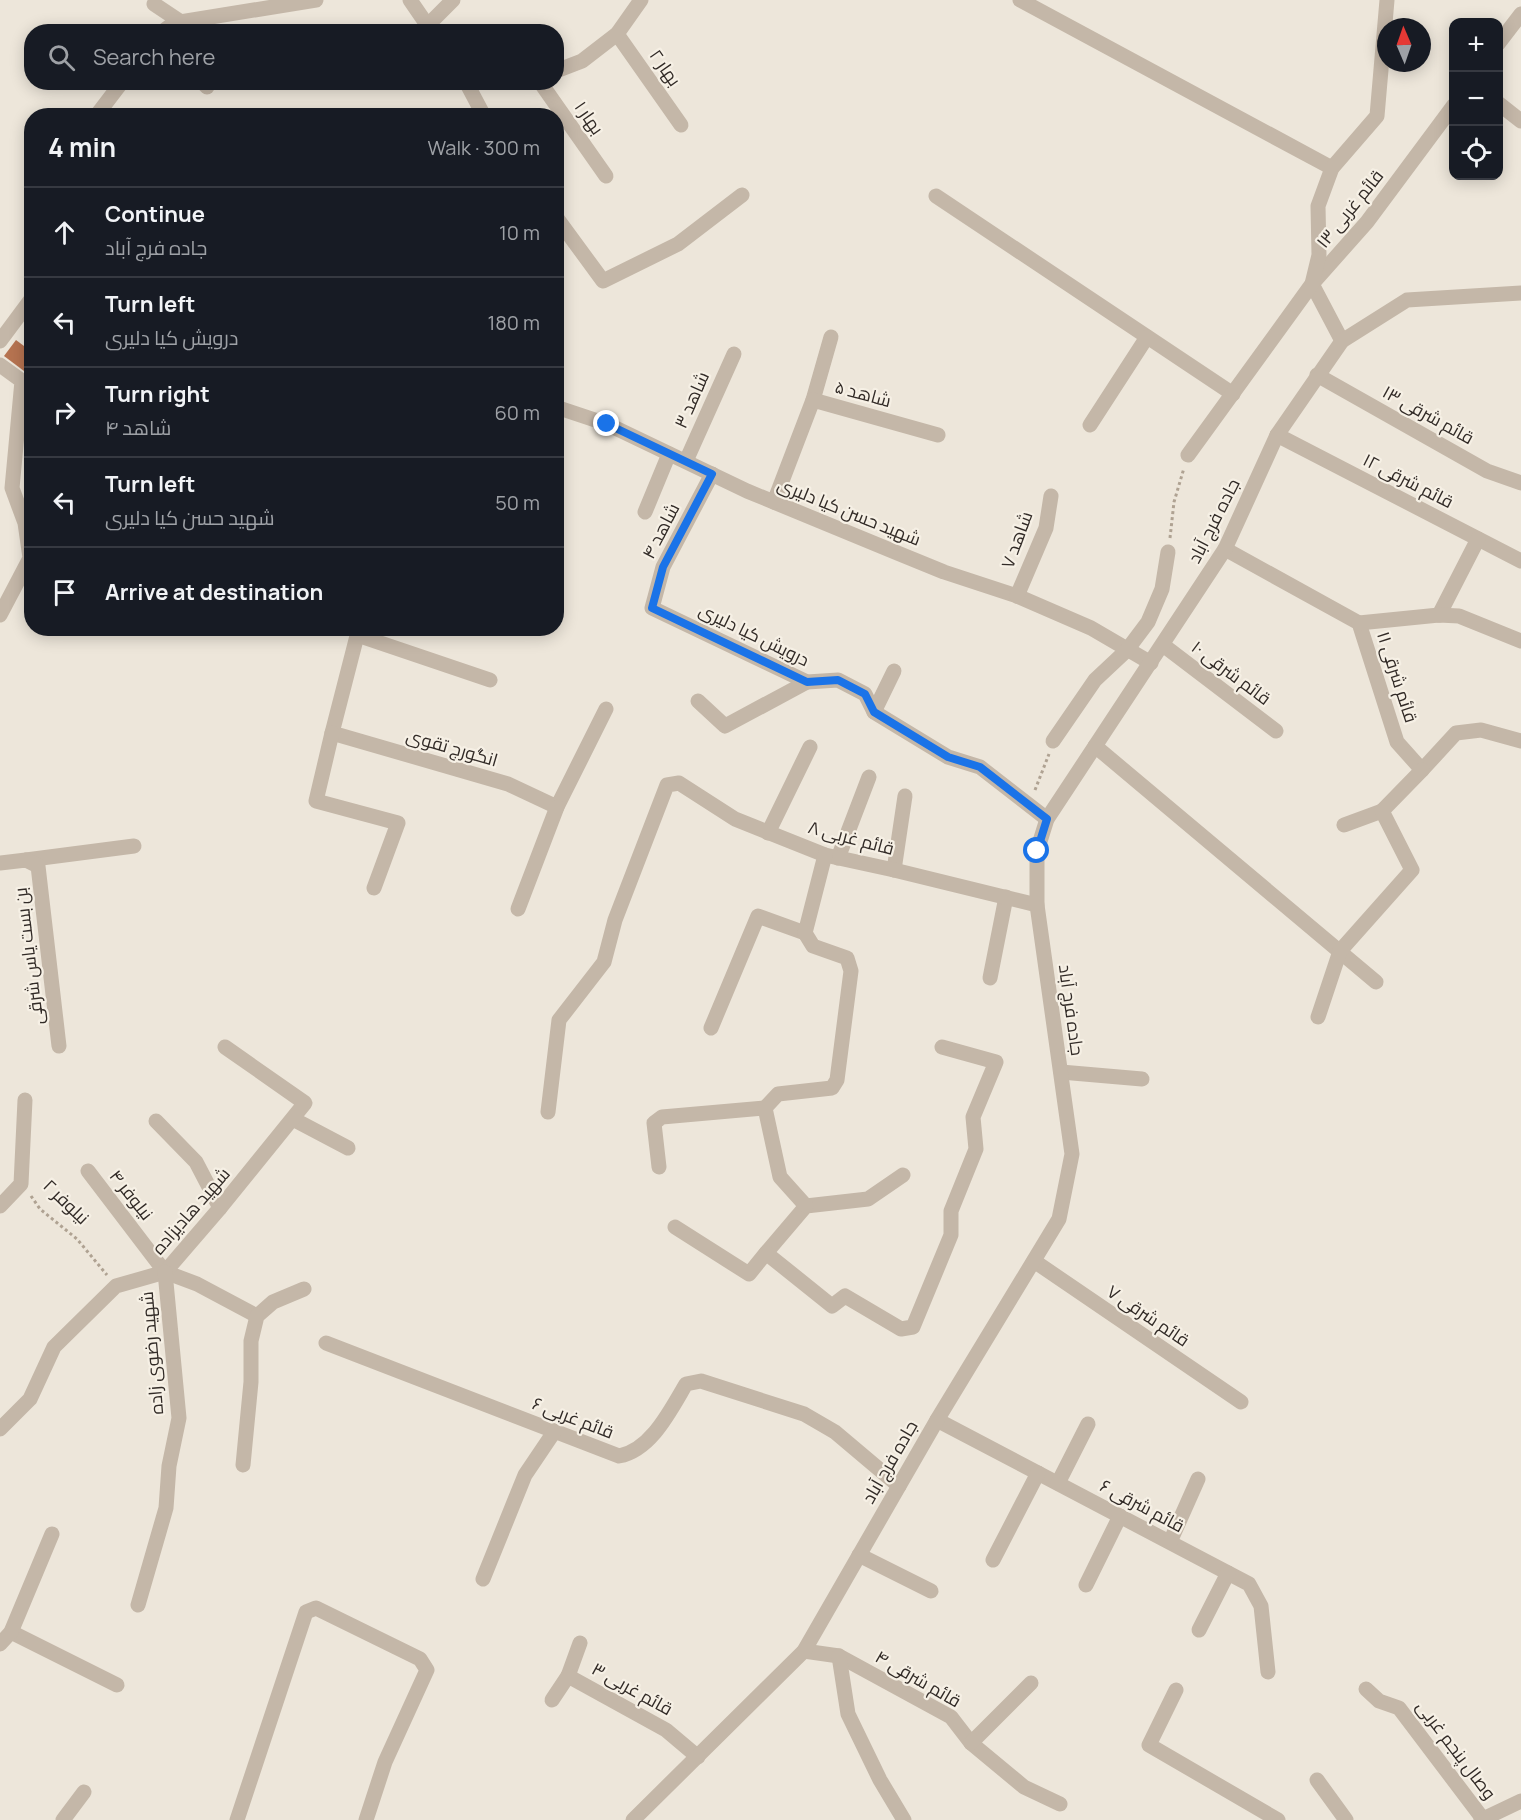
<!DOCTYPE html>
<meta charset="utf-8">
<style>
:root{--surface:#171b24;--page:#242831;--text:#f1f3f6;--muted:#9ea1a6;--line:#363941}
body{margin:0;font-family:Manrope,Cairo,sans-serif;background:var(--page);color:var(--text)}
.controls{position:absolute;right:18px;top:18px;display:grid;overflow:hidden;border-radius:12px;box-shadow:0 3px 15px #0003}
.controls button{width:54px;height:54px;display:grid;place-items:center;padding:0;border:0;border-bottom:2px solid var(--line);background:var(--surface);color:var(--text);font:30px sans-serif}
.compass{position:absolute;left:1377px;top:18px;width:54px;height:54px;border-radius:50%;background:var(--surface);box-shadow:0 3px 15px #0003;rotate:358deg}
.stop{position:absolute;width:18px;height:18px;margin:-14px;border:4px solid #1a73e8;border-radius:50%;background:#fff}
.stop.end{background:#1a73e8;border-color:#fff;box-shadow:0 2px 6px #0008}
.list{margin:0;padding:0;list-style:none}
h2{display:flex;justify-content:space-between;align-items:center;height:78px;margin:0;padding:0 24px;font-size:26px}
h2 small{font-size:20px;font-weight:400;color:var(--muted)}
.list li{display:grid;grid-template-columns:39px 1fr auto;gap:18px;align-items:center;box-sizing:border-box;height:90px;padding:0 24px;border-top:2px solid var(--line)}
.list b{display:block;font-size:22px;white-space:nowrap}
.list p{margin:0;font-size:20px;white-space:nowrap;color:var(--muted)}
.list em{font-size:20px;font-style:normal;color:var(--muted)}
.icon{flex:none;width:33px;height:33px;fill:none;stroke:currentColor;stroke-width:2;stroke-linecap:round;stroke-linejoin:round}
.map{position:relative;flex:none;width:1521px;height:1820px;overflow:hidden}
.search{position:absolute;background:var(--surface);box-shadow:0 3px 15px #0003;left:24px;top:24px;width:540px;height:66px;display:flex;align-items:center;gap:15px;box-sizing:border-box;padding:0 21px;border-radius:24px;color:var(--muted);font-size:22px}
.panel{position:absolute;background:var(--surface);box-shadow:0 3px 15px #0003;left:24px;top:108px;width:540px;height:528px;border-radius:24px}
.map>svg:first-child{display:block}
</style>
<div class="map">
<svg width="1521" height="1820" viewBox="0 0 1521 1820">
<rect width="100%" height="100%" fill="#ede6da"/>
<polygon fill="#b67350" points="16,340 32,352 32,361 24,371 4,356"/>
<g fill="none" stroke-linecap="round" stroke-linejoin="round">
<g stroke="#afa292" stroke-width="3" stroke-dasharray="3 3" stroke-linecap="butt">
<polyline points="1170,538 1174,502 1184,468"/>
<polyline points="1035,790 1049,754"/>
<polyline points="31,1196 40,1209 77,1239 107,1275"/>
</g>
<g stroke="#c4b7a8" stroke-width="15">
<polyline points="410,0 432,32"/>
<polyline points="1020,0 1332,168"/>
<polyline points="154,4 181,22"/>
<polyline points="428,25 453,0"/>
<polyline points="162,32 174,23 316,0"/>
<polyline points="617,34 681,125"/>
<polyline points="1498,44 1521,14"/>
<polyline points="556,71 582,61 617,34 641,0"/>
<polyline points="202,82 207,87"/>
<polyline points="466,82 484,116"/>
<polyline points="540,82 606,176"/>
<polyline points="1498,103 1521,121"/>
<polyline points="96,116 122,82"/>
<polyline points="936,196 1233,394"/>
<polyline points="556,217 603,281 678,244 742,195"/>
<polyline points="0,341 32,298"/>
<polyline points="1342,341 1312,284 1367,222 1454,105"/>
<polyline points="0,365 22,381 12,488 25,523 30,558 0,615"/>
<polyline points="1317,375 1487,471 1521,483"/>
<polyline points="813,400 831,337"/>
<polyline points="556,407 607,424 747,491 895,552 944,572 1017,596 1091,628 1151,663"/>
<polyline points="1090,425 1147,337"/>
<polyline points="1277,435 1521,561"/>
<polyline points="1188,455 1312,284 1319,255 1318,206 1332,168 1377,116 1387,0"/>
<polyline points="686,461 734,354"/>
<polyline points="712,474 663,567 652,608 807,682 838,680 865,694 874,712 948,757 980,767 1047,819"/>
<polyline points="774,502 813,400 938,435"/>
<polyline points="645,512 669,454"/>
<polyline points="1225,549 1359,623 1397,742 1422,770 1456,733 1481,730 1521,741"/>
<polyline points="1017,596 1046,528 1051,496"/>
<polyline points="1439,615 1478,539"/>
<polyline points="1359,623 1439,615 1459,616 1521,641"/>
<polyline points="359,628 332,733 508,784 557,807 606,709"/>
<polyline points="357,635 490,680"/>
<polyline points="1163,645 1276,731"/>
<polyline points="698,701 725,726 807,682"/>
<polyline points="874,712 894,671"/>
<polyline points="332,733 316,801 398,823 374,888"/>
<polyline points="1053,741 1095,680 1127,650 1148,622 1162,589 1168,552"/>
<polyline points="1095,746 1376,982"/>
<polyline points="1344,825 1382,811"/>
<polyline points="768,833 810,747"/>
<polyline points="838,858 869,777"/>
<polyline points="26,860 134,846"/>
<polyline points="0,863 26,860 38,866 59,1046"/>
<polyline points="894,870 905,796"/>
<polyline points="518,909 557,807"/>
<polyline points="990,978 1006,897"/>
<polyline points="1318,1017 1340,951 1412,870 1382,811 1422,770"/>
<polyline points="711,1028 758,916 805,933"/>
<polyline points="1061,1072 1142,1079"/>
<polyline points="548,1112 559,1020 604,962 615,920 667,785 679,783 735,819 825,855 894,870 1037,905"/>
<polyline points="293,1119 348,1148"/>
<polyline points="156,1121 196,1162 220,1208"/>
<polyline points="659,1167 654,1123 662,1117 765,1108"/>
<polyline points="88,1171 165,1272"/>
<polyline points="903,1175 868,1199 806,1206 766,1253 832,1306 845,1296 901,1329 913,1327 951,1235 951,1211 976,1149 973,1117 996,1062 942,1047"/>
<polyline points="0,1206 21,1184 25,1100"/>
<polyline points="806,1206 780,1177 765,1108 778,1094 832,1088 837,1080 851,971 847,958 813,946 805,933 825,855"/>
<polyline points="675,1227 749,1274 766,1253"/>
<polyline points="1034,1261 1241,1402"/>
<polyline points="165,1272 197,1284 257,1316"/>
<path d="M326,1343L619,1456C651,1450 670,1411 686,1384L701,1381L804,1414L835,1432L899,1486"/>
<polyline points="937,1420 1249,1584 1261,1606 1268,1672"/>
<polyline points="0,1429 30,1399 54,1347 116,1286 165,1272 220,1208 305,1103 225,1047"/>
<polyline points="243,1465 251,1382 251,1341 257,1316 273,1302 304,1289"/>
<polyline points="1058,1483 1088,1424"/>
<polyline points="1170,1542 1198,1479"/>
<polyline points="859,1555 931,1591"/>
<polyline points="993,1560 1038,1473"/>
<polyline points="483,1579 525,1475 554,1432"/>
<polyline points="1086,1585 1120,1516"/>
<polyline points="138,1605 166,1508 169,1466 179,1418 165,1272"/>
<polyline points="1199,1630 1228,1573"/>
<polyline points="11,1632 117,1685"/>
<polyline points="0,1644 11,1632 52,1534"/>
<polyline points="804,1651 839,1656 951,1717 971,1743 1024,1787 1060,1804"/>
<polyline points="839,1656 848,1714 880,1780 904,1820"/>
<polyline points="568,1676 580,1643"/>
<polyline points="1366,1689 1379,1701 1399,1708 1483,1819"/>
<polyline points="1176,1690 1149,1745 1278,1820"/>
<polyline points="552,1700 568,1676 666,1730 698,1757"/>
<polyline points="971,1743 1031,1683"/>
<polyline points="1317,1780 1346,1820"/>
<polyline points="63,1820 84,1792"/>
<polyline points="237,1820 306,1612 316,1608 420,1659 427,1670 385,1762 366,1820"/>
<polyline points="633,1820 804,1651 937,1420 1059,1219 1072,1154 1037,905 1037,851 1047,819 1225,549 1277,435 1342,341 1407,300 1521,293"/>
<polyline points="1481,1820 1521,1801"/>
</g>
</g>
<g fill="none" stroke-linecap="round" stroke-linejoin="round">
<polyline stroke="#1a73e8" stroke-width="8" points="607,424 712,474 663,567 652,608 807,682 838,680 865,694 874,712 948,757 980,767 1047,819 1037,851"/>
</g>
<g text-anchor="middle" stroke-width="4.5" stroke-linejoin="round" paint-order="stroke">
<g font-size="18" fill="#322b27" stroke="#f6f0e5">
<text transform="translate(665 68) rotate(55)" y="6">بهار ۲</text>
<text transform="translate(589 118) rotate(55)" y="6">بهار ۱</text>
<text transform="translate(1350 209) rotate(-51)" y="6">قائم غربی ۱۳</text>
<text transform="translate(863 394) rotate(15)" y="6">شاهد ۵</text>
<text transform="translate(692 400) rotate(-66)" y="6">شاهد ۳</text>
<text transform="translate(1428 415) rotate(29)" y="6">قائم شرقی ۱۳</text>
<text transform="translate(1408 481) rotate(27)" y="6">قائم شرقی ۱۲</text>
<text transform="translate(849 512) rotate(22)" y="6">شهید حسن کیا دلیری</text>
<text transform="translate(1214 521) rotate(-63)" y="6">جاده فرج آباد</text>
<text transform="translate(661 531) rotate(-63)" y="6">شاهد ۴</text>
<text transform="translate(1017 540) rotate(-70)" y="6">شاهد ۷</text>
<text transform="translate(754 635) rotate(26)" y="6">درویش کیا دلیری</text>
<text transform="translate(1231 673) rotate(37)" y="6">قائم شرقی ۱۰</text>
<text transform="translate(1397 677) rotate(72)" y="6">قائم شرقی ۱۱</text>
<text transform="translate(452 748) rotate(16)" y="6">انگورج تقوی</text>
<text transform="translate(851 838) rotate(15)" y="6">قائم غربی ۸</text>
<text transform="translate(29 956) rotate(-97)" y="6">بن بست یاس شرقی</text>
<text transform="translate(1071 1010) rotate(82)" y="6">جاده فرج آباد</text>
<text transform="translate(131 1195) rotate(52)" y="6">نیلوفر ۴</text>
<text transform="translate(66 1202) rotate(44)" y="6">نیلوفر ۲</text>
<text transform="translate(191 1211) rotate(-49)" y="6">شهید هادیزاده</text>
<text transform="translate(1148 1316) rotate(34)" y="6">قائم شرقی ۷</text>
<text transform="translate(152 1353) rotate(-95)" y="6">شهید رضوی زاده</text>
<text transform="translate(573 1418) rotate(21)" y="6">قائم غربی ۶</text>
<text transform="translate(890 1462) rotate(-60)" y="6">جاده فرج آباد</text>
<text transform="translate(1142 1506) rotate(28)" y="6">قائم شرقی ۶</text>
<text transform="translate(918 1679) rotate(30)" y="6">قائم شرقی ۴</text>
<text transform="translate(632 1689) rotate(29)" y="6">قائم غربی ۳</text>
<text transform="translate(1456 1750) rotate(53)" y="6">وصال پنجم غربی</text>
</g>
</g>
</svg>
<div class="controls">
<button>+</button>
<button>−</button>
<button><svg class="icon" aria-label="locate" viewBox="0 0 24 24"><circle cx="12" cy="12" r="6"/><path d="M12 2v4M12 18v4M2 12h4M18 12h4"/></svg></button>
</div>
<svg class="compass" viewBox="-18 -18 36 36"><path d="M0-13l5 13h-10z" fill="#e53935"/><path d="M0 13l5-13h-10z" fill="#9ea1a6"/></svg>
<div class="stop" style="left:1037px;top:851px"></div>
<div class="stop end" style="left:607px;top:424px"></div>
<div class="search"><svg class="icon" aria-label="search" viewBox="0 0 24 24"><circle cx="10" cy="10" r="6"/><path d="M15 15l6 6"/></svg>Search here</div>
<section class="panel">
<h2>4 min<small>Walk · 300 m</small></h2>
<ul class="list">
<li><svg class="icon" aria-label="ahead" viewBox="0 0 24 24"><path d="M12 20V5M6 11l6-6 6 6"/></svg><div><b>Continue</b><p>جاده فرج آباد</p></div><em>10 m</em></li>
<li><svg class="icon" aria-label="left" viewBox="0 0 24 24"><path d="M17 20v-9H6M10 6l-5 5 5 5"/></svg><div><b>Turn left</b><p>درویش کیا دلیری</p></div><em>180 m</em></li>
<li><svg class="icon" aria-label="right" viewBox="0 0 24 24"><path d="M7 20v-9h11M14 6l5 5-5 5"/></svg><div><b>Turn right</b><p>شاهد ۴</p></div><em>60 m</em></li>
<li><svg class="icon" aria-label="left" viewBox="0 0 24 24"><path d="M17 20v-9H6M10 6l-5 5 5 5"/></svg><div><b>Turn left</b><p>شهید حسن کیا دلیری</p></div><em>50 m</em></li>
<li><svg class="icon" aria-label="arrive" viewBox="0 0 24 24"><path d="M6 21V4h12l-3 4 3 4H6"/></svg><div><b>Arrive at destination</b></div></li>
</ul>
</section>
</div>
